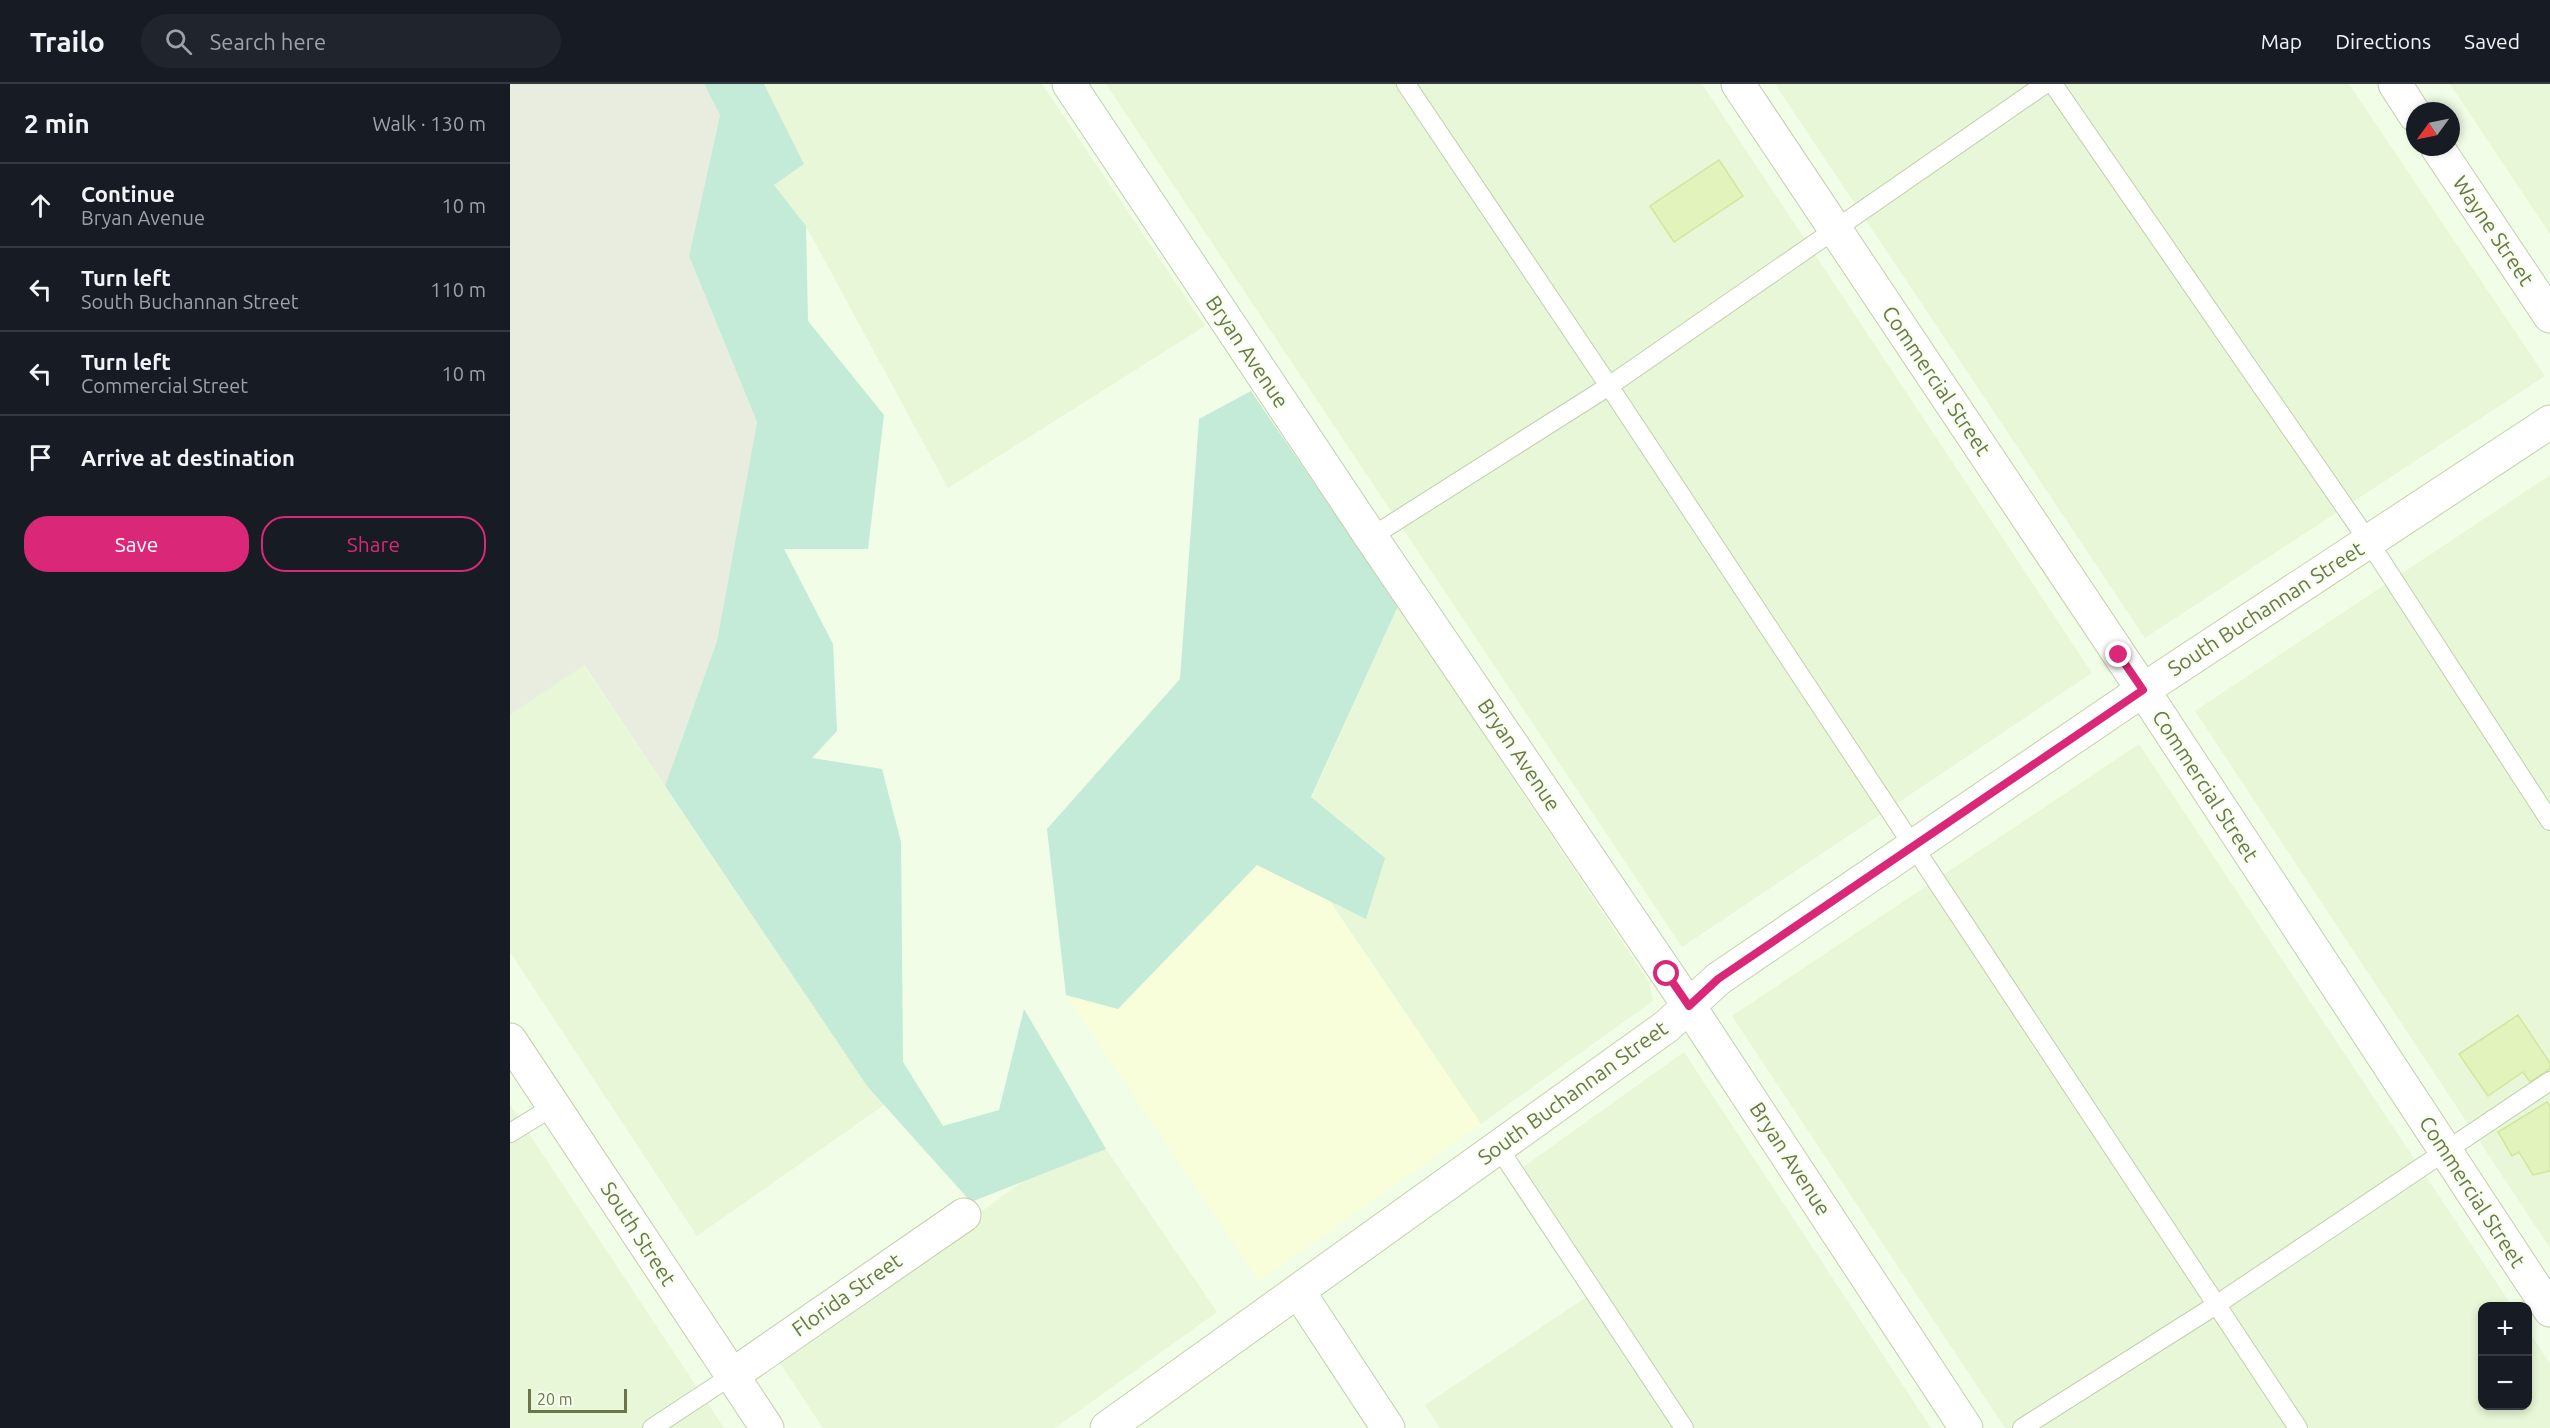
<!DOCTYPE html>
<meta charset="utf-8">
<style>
:root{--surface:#171b24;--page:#20242c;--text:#f1f3f6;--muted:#9ea1a6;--line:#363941;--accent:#db2777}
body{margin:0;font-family:Ubuntu,sans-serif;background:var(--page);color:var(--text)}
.controls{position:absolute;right:18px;bottom:18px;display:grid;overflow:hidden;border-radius:12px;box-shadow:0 3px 9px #0003}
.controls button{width:54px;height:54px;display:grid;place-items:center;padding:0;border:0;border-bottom:2px solid var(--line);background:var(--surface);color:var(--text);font:30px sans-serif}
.compass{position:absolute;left:1896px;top:18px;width:54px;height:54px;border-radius:50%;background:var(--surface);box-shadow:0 3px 9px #0003;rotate:237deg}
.scale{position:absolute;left:18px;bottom:15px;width:99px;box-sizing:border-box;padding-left:6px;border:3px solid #6c7749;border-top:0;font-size:16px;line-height:21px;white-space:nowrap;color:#6c7749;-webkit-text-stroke:4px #f6ffed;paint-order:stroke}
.stop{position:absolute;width:18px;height:18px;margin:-14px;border:4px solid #db2777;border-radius:50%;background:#fff}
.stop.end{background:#db2777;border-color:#fff;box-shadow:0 2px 6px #0008}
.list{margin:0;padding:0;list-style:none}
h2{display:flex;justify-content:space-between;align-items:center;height:78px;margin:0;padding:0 24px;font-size:26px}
h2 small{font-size:20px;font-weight:400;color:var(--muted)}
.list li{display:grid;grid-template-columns:39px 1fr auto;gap:18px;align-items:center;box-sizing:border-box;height:84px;padding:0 24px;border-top:2px solid var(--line)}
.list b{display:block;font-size:22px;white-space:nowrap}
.list p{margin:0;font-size:20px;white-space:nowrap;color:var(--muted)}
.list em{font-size:20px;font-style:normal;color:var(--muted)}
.actions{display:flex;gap:12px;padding:18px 24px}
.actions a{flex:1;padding:14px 0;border:2px solid var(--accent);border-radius:24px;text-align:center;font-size:21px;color:var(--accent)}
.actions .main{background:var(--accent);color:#fff}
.icon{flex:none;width:33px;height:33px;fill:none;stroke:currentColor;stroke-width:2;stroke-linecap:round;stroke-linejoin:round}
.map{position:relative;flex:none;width:2040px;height:1344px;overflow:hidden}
header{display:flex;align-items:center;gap:36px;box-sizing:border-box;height:84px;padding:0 30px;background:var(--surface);border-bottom:2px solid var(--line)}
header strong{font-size:28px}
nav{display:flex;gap:33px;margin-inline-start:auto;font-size:21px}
.search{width:420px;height:54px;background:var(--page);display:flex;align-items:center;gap:15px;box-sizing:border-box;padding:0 21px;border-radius:33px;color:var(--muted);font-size:22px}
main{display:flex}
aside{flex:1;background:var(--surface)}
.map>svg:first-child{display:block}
</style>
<header>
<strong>Trailo</strong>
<div class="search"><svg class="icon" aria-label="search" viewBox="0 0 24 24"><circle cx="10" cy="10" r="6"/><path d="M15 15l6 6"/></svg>Search here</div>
<nav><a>Map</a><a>Directions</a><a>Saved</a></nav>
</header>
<main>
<aside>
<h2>2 min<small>Walk · 130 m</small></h2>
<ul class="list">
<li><svg class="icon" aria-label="ahead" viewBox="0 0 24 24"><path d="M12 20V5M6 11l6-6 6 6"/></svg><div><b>Continue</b><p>Bryan Avenue</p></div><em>10 m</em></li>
<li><svg class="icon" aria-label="left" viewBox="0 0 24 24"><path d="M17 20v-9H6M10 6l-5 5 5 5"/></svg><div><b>Turn left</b><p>South Buchannan Street</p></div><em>110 m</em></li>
<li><svg class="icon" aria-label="left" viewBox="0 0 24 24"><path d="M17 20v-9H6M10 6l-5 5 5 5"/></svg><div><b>Turn left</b><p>Commercial Street</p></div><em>10 m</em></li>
<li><svg class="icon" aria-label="arrive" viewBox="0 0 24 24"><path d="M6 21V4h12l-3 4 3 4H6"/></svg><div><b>Arrive at destination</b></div></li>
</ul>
<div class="actions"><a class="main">Save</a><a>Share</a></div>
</aside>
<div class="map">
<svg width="2040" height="1344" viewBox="0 0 2040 1344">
<rect width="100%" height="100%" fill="#f1fde6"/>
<g fill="#e8f7d7">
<polygon points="254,0 532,0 695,242 438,404 296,142 264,101 294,80"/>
<polygon points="596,0 1192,0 1582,589 1172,863"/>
<polygon points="1265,0 1839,0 2035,292 1635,554"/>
<polygon points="1940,0 2040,0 2040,150"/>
<polygon points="2040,391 2040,1164 1685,627"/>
<polygon points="888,522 1139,898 1143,917 971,1040 819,816 782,757"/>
<polygon points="73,581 357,1002 374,1021 187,1152 0,868 0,631"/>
<polygon points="1629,660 2002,1222 1972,1222 1972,1322 2018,1322 2018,1246 2040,1280 2040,1344 1495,1344 1222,932"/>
<polygon points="1174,968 1421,1344 930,1344 915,1321 1084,1208 1005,1089"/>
<polygon points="0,1021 192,1311 214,1344 0,1344"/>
<polygon points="596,1065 707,1228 545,1344 313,1344 268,1276 513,1097"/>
</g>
<polygon fill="#f7fed9" points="747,781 819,816 971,1040 749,1197 556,911 608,925"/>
<polygon fill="#e8ede0" points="0,0 194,0 210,31 179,172 247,338 207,557 155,702 74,581 0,631"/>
<g fill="#c3ebd7">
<polygon points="194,0 254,0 294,80 264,101 296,142 298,237 374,331 358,465 274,465 323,560 327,647 302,674 372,685 391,758 393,978 433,1042 489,1026 514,925 596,1065 461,1118 357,1002 155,702 207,557 247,338 179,172 210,31"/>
<polygon points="741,307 888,522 801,713 875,774 856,835 747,781 608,925 556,911 537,745 670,595 689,335"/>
</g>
<g fill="#e3f3bc" stroke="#d2e69c" stroke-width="1.5">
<polygon points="1209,76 1233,112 1164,158 1140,122"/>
<polygon points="2008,931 2040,979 2040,985 2020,998 2013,988 1978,1012 1949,970"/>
<polygon points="2037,1018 2040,1022 2040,1087 2023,1091 2009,1068 2002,1072 1988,1048"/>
</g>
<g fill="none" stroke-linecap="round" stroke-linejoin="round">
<g stroke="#c3cfab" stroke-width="20">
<g id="lane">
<polyline points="896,0 1099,302 1788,1344"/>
<polyline points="1543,0 1859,458 2040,737"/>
<polyline points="861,453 1099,302 1535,0"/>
<polyline points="0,1049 44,1022"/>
<polyline points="988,1063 1174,1344"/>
<polyline points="142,1344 221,1292"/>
<polyline points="1512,1344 1706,1221 2040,997"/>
</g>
</g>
<g stroke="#c3cfab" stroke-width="35">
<g id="street">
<polyline points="559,0 861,453 1179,922 1456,1344"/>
<polyline points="1228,0 1633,606 2040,1226"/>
<polyline points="1885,0 1905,31"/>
<polyline points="1927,63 2040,232"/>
<polyline points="0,956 257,1344"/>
<polyline points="788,1207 878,1344"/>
<polyline points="221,1292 454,1131"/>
</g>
</g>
<g stroke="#c5d2a8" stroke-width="35">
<polyline id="secondary" points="597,1344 1157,942 1208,895 1633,606 2040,338"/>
</g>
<use href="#lane" stroke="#fff" stroke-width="18"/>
<use href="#street" stroke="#fff" stroke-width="33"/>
<use href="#secondary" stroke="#fff" stroke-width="33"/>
</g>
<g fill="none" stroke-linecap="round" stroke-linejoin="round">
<polyline stroke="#db2777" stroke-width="8" points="1157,890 1179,922 1208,895 1633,606 1609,571"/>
</g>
<g text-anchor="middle" stroke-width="4.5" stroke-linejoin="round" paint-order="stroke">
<g font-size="21" fill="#6c7749" stroke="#f6ffed">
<text transform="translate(1983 147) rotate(56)" y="7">Wayne Street</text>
<text transform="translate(737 268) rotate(56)" y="7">Bryan Avenue</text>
<text transform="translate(1426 297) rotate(56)" y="7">Commercial Street</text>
<text transform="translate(1756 525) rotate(-33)" y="7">South Buchannan Street</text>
<text transform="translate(1009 671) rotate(56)" y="7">Bryan Avenue</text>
<text transform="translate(1695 702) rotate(57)" y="7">Commercial Street</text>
<text transform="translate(1063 1009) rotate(-36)" y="7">South Buchannan Street</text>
<text transform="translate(1280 1075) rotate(57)" y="7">Bryan Avenue</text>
<text transform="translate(1962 1108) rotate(57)" y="7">Commercial Street</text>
<text transform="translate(128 1150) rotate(57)" y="7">South Street</text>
<text transform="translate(337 1211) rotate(-35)" y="7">Florida Street</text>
</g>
</g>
</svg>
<div class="controls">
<button>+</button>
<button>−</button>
</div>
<svg class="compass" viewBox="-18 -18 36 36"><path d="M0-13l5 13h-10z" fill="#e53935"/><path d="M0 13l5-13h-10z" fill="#9ea1a6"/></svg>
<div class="scale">20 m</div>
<div class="stop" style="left:1157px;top:890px"></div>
<div class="stop end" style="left:1609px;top:571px"></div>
</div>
</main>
